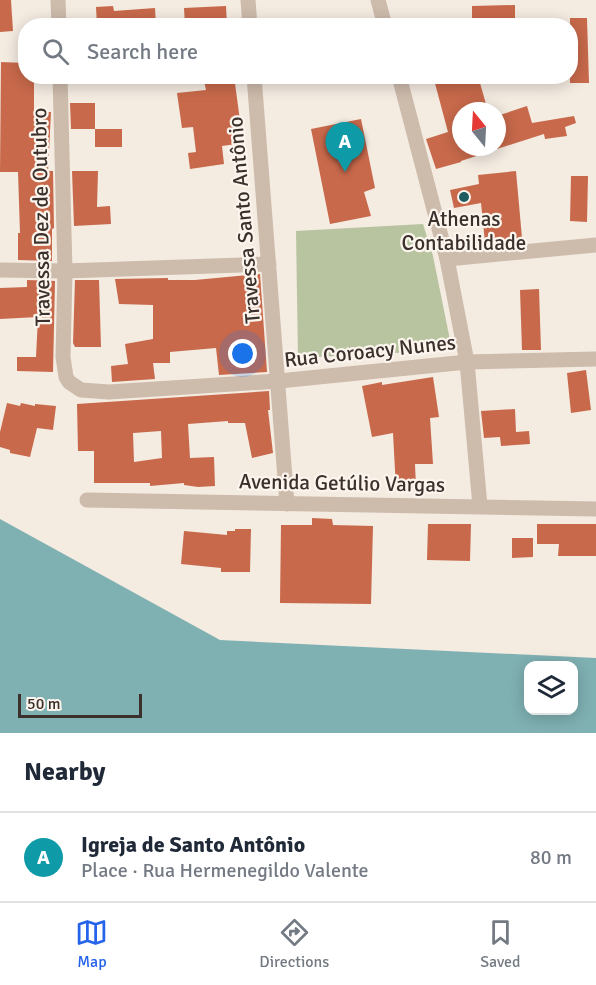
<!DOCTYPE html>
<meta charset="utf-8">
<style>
:root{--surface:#fff;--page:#f2f2f3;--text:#1f2937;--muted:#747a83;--line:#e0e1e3;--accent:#2563eb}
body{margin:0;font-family:Signika,sans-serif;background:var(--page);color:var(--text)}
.controls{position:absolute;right:18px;bottom:18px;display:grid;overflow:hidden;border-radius:12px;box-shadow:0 3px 15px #0003}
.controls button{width:54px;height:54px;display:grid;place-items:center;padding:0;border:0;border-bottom:2px solid var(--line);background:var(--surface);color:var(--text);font:30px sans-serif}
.compass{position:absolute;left:452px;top:102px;width:54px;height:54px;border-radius:50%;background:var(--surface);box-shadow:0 3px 15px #0003;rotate:342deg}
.scale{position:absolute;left:18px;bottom:15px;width:124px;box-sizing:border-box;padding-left:6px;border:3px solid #3b302b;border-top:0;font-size:16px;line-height:21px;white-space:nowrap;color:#3b302b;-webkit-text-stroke:4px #fbf5ee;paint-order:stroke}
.you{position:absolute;left:243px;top:354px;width:21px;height:21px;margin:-15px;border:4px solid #fff;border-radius:50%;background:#1a73e8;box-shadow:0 0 0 9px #1a73e833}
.badge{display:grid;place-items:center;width:39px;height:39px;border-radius:50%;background:var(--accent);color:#fff;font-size:20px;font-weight:700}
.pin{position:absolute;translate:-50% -50px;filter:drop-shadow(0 2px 3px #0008)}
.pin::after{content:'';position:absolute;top:32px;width:21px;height:18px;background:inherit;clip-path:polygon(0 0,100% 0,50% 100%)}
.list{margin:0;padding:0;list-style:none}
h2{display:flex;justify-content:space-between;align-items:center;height:78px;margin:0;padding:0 24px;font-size:26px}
h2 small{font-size:20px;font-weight:400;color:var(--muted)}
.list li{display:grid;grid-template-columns:39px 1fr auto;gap:18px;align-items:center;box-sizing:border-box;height:90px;padding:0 24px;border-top:2px solid var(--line)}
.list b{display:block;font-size:22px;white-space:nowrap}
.list p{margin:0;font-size:20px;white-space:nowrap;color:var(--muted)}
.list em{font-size:20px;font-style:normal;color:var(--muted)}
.icon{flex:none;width:33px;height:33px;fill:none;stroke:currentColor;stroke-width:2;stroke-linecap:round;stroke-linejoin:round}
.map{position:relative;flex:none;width:596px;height:733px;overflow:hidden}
.search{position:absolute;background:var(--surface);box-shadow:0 3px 15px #0003;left:18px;right:18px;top:18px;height:66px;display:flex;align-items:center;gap:15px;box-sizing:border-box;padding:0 21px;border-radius:24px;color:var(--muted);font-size:22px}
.sheet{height:168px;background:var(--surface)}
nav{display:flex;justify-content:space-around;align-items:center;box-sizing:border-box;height:84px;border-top:2px solid var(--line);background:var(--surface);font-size:16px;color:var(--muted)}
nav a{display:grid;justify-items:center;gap:3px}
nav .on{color:var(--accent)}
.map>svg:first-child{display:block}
</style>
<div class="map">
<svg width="596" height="733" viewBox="0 0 596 733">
<rect width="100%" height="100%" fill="#f4ebe1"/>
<polygon fill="#b8c4a0" points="423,224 433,256 452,350 298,358 296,231"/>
<path fill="#7fb0b2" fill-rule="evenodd" d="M0,519L220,640L596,658V733H0ZM528,666H574V710H528Z"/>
<g fill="#c8694b" fill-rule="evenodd">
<polygon points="0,0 11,0 13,31 0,32"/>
<polygon points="515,5 515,26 472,26 472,6"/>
<polygon points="113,6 114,11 155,8 156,26 97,26 96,7"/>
<polygon points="226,6 227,26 185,26 184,8"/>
<polygon points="570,18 587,18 589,83 570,83"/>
<polygon points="1,62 26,63 26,76 34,76 34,112 51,112 48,171 53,171 54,228 52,229 52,261 18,260 18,233 20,233 18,172 0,172"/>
<polygon points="203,76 234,76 243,143 222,146 224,164 190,169 188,153 196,152 193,127 182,128 177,93 206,90"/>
<polygon points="433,76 478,76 488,111 461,111 461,147 494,147 495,150 461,161 461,162 436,169 426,139 448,132"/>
<polygon points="70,103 95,103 95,129 71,129"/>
<polygon points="527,106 532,123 574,116 576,123 565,127 567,136 545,139 544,134 497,149 497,116"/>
<polygon points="361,119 375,188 364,192 371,216 330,224 311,129"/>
<rect x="95" y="129" width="27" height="18"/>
<polygon points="72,171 98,171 97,207 110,206 111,224 74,226"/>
<polygon points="516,171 522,238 485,242 481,203 454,208 450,190 479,184 478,175"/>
<polygon points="571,176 588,176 587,222 570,221"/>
<polygon points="260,274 267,372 219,375 216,348 170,352 170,363 153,363 155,379 112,382 111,366 128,364 125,344 153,339 153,305 119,304 115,279 168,278 168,280 195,280"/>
<polygon points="27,280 55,281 53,372 17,371 17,357 36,357 38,317 0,319 0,288 27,287"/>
<polygon points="75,280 99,280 101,347 75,347 73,343"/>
<polygon points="539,289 541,350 522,350 520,290"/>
<polygon points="586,370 591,410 571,413 567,373"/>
<polygon points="433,377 439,417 430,418 433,464 415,464 416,488 396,489 393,433 372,437 362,386 382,382 382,385"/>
<path d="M269,391L270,410H268L273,453L252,458L245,423H228V421L188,424L190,458L214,457L215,486L198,487L184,485V483L150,486V483H94V451H78L77,404ZM161,431L162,458L134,462L133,433Z"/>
<polygon points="7,403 20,406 21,403 35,406 35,404 56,406 53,430 37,428 30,457 10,453 10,450 0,447 0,432"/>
<polygon points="515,409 516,432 529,431 530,444 501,446 500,437 484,438 481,411"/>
<polygon points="312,518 332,519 333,525 373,526 371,604 280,603 281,525 312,525"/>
<polygon points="428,524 471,524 470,561 427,560"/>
<polygon points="537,524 596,524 596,556 558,556 559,544 537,544"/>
<polygon points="235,529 251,529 250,572 221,572 221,568 181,564 184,531 227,535 227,531 235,531"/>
<polygon points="512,538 533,538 533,557 512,558"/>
</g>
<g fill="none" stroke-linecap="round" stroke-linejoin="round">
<g stroke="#cdbbac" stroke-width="15">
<polyline points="58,0 59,26"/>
<polyline points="248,0 250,26"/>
<polyline points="378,0 385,26"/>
<polyline points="60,76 65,271 63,357 66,377 69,382 81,390 109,392 279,381 467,362 596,359"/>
<polyline points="254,76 287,504"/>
<polyline points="399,76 447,259 467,362 480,506"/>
<polyline points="447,259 596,245"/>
<polyline points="0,270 65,271 269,264"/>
<polyline points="87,500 596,509"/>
</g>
</g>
<circle fill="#1f5a5e" stroke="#fbf5ee" stroke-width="2" cx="464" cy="197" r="6"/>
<g text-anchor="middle" stroke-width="4.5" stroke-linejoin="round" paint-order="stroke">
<g font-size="21" fill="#3b302b" stroke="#fbf5ee">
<text transform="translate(41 217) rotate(-91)" y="7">Travessa Dez de Outubro</text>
<text transform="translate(244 220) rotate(-95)" y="7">Travessa Santo Antônio</text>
<text transform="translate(370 351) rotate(-6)" y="7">Rua Coroacy Nunes</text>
<text transform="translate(342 483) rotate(1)" y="7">Avenida Getúlio Vargas</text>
</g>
<g font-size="21" fill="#3b302b" stroke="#fbf5ee">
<text x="464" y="226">Athenas<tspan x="464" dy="24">Contabilidade</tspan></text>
</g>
</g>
</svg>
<div class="controls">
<button><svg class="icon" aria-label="layers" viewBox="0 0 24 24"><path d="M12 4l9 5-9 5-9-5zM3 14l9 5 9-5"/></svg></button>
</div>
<svg class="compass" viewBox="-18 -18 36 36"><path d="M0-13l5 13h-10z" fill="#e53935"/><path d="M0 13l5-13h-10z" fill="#747a83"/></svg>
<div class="scale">50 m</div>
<div class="you"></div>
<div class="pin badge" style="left:345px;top:172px;background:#0f9aa8">A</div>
<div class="search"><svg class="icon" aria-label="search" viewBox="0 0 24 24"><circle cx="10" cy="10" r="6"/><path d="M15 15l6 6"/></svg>Search here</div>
</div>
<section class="sheet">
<h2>Nearby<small></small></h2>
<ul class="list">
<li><span class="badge" style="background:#0f9aa8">A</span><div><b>Igreja de Santo Antônio</b><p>Place · Rua Hermenegildo Valente</p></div><em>80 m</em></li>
</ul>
</section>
<nav>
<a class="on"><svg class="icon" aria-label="map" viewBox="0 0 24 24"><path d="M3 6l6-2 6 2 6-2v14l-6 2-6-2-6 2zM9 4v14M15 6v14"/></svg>Map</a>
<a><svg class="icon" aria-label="directions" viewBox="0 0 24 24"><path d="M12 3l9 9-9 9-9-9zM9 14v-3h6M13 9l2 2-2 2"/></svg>Directions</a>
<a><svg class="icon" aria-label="saved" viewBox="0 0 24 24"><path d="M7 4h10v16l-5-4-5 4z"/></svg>Saved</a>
</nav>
